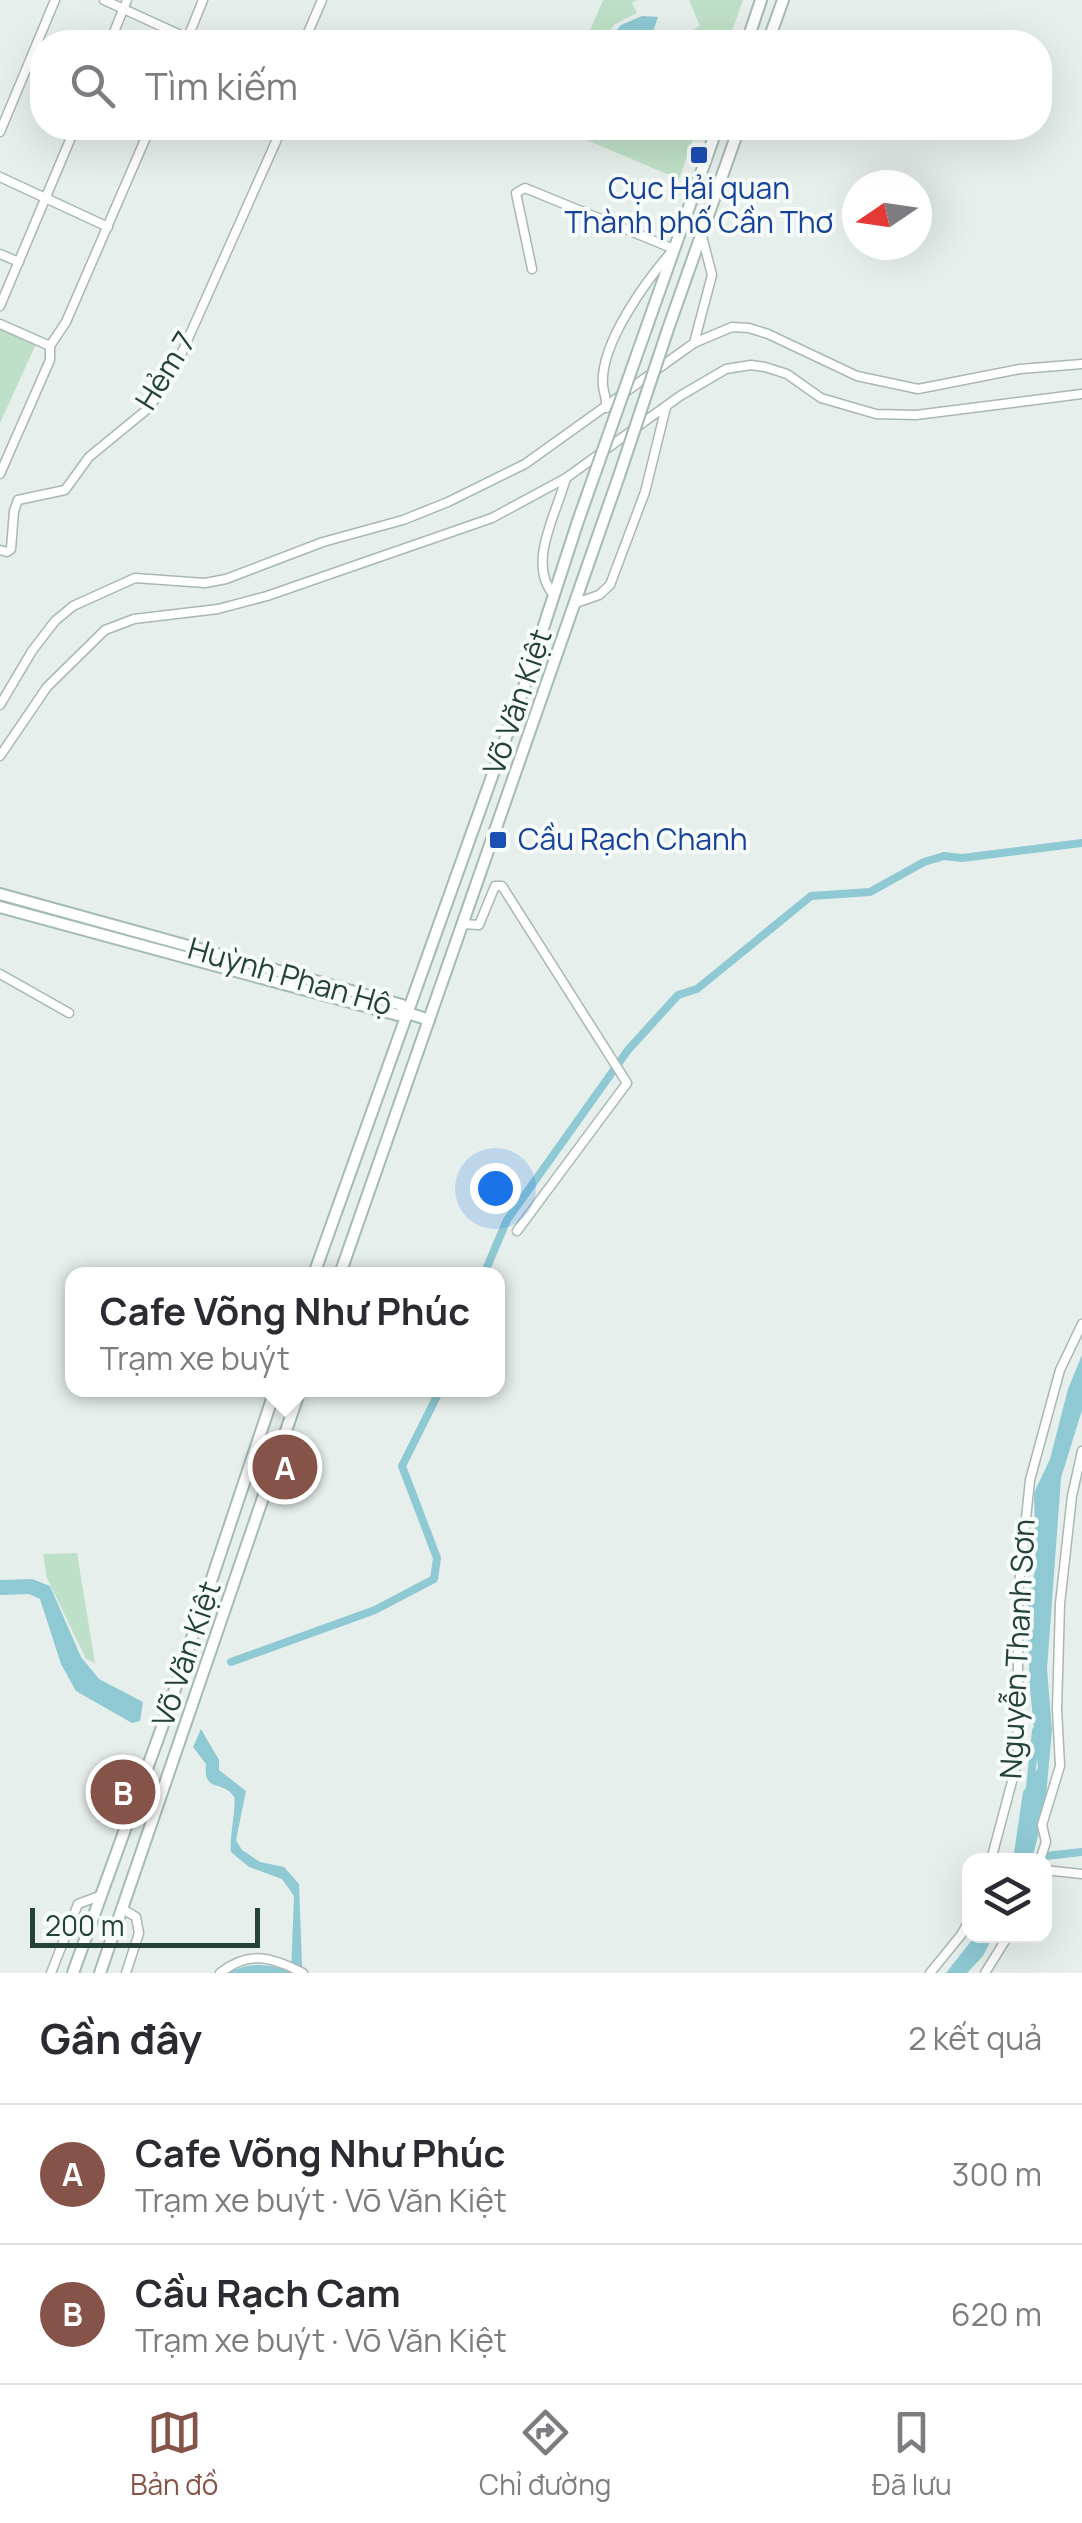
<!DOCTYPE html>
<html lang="vi">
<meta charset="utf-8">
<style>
:root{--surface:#fff;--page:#f7f7f7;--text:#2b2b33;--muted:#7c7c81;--line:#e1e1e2;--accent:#855347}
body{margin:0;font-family:Manrope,sans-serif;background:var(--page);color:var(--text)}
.controls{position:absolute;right:30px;bottom:30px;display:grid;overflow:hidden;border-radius:20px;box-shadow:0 10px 40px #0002}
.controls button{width:90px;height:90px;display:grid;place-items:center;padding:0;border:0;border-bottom:2px solid var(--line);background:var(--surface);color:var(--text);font:50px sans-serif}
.compass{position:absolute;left:842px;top:170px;width:90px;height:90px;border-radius:50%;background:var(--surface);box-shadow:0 10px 40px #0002;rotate:257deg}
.scale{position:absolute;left:30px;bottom:25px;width:230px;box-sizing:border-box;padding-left:10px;border:5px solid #24423a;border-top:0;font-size:28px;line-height:35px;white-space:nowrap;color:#24423a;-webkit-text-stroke:8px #f7fbf9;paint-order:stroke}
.you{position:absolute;left:495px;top:1188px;width:35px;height:35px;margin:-25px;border:8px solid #fff;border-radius:50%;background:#1a73e8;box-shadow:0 0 0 15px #1a73e833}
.badge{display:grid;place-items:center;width:65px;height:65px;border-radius:50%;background:var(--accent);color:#fff;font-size:32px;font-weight:700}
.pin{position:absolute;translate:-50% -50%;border:5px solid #fff;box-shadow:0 2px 10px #0006}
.popup{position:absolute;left:65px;top:1267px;width:440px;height:130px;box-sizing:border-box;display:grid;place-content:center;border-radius:20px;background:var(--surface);filter:drop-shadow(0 2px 8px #0005);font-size:32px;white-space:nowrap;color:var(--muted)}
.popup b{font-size:38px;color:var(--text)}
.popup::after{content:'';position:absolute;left:50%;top:100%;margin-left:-20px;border:20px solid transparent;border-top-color:var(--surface)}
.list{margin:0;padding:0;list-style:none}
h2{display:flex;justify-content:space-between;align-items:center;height:130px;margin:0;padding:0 40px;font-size:42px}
h2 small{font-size:32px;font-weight:400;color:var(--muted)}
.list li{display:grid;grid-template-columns:65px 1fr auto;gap:30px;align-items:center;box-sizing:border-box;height:140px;padding:0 40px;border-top:2px solid var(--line)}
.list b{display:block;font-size:38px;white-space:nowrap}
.list p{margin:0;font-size:32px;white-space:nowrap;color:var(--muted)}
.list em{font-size:32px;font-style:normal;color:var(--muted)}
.icon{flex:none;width:55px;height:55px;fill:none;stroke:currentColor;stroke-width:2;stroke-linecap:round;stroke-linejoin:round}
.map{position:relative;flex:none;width:1082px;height:1973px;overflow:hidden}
.search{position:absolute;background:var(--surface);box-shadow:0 10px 40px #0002;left:30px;right:30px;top:30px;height:110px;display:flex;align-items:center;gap:25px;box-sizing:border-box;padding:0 35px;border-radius:40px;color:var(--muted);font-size:38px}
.sheet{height:410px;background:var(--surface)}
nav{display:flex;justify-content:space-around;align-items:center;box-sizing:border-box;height:140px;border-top:2px solid var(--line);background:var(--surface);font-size:28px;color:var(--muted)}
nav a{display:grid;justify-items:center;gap:5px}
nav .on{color:var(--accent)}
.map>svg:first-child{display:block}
</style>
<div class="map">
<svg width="1082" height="1973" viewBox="0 0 1082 1973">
<rect width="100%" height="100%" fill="#e6efeb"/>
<g fill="#bfe0c8">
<polygon points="603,0 638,0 632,3 637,13 615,24 601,42 585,42"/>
<polygon points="689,0 743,0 728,42 698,42 691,31 700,26"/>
<polygon points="558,128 697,128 679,179"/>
<polygon points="0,329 36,344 0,423"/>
<polygon points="77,1553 95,1663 86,1659 47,1578 43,1554"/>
</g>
<g fill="#8ec9d4">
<polygon points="642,16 658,17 651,37 634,31 630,42 607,41 621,25"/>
<polygon points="1082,1355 1082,1410 1061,1478 1047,1669 1052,1730 1045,1807 1032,1860 1013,1860 1023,1792 1038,1768 1030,1689 1027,1609 1036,1565 1034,1493 1050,1459 1068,1389"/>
<polygon points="32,1579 50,1586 81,1657 99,1679 143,1702 140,1721 132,1723 76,1691 61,1664 40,1599 29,1594 0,1595 0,1580"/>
<path d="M201,1729L219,1760V1770L246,1791L236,1840L242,1850L260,1862L284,1867L299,1884L302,1965L305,1973H228C249,1962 270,1963 291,1972L294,1896L282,1879L249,1867L231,1852C229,1840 237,1801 234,1797C223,1779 203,1794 206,1764L193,1747Z"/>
<polygon points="975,1936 993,1936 983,1956 967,1973 946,1973"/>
</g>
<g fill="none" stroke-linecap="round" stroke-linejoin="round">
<g stroke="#8ec9d4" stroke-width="8">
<polyline points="484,1274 507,1220 628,1050 678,995 697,989 811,896 870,892 924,862 944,856 962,858 1082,843"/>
<polyline points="231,1662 375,1610 434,1579 437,1558 402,1466 440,1390"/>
<polyline points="1030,1787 1036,1731"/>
<polyline points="1037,1857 1082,1852"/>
</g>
<g stroke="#a8b8b2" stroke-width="11">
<g id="street">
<polyline points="104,0 187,38"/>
<polyline points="110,42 127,0"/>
<polyline points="186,42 203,0"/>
<polyline points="304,42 322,0"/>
<polyline points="0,132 55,0"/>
<polyline points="0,177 108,227"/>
<polyline points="0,254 19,262"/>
<path d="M532,269L516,193L525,188L674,249C648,278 599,344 603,386C604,394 607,398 606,408"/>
<polyline points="0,306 75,128"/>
<polyline points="0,324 50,346"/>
<polyline points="694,343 712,275 702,236"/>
<polyline points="0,474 50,360 50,346 66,322 150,128"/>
<polyline points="0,550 7,552 11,549 14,511 18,500 65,490 89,457 150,407 179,359 282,128"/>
<path d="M554,595C526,564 557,513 566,478"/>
<polyline points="576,603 599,595 610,585 645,492 666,407"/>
<polyline points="0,705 32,651 55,621 73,606 135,578 205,583 226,579 323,542 403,520 448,502 525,464 694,343 732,327 749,328 768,334 857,376 918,389 1020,369 1082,364"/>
<polyline points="0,756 47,687 105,630 134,619 218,609 267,596 492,518 566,478 680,396 726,369 751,365 765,367 787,374 821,398 876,414 916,415 1082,394"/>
<polyline points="463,924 479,925 495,886 502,886 627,1083 517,1231"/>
<polyline points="0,974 69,1013"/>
<polyline points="991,1860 1018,1759 1018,1595 1030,1480 1060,1370 1082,1324"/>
<polyline points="1040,1860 1046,1842 1042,1825 1060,1766 1057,1709 1060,1604 1072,1496 1082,1451"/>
<polyline points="1044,1870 1082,1874"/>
<polyline points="121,1908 136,1917 139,1933 126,1973"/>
<polyline points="51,1973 78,1904 102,1895"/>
<path d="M220,1973C249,1950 272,1957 303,1973"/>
<polyline points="930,1973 961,1935 970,1919"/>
<polyline points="985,1973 1008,1936"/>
</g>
</g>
<g stroke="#a4bbb3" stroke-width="14">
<g id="secondary">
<polyline points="747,42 761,0"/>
<polyline points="768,42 783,0"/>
<polyline points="647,326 717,128"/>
<polyline points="668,329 739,128"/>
<polyline points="0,894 402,1005 405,1012"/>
<polyline points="0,907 398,1015 405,1012 429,1020"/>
<polyline points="314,1274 524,687 578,521"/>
<polyline points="340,1274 619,476"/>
<polyline points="73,1973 165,1719 275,1390"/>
<polyline points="100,1973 300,1390"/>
</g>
</g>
<use href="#street" stroke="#fff" stroke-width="8"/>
<use href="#secondary" stroke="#fff" stroke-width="10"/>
<g stroke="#a4bbb3" stroke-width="14" stroke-linecap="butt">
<g id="secondary-bridge">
<polyline points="619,476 668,329"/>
<polyline points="578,521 647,326"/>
</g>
</g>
<use href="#secondary-bridge" stroke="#fff" stroke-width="10"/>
</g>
<g fill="#1a4fb4" stroke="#f7fbf9" stroke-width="4">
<rect x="689" y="145" width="20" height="20" rx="5"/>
<rect x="488" y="830" width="20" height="20" rx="5"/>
</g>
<g text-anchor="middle" stroke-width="8" stroke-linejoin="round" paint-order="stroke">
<g font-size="30" fill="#164399" stroke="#f7fbf9">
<text x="699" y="199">Cục Hải quan<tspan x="699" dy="34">Thành phố Cần Thơ</tspan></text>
<text x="518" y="850" text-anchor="start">Cầu Rạch Chanh</text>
</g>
<g font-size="30" fill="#24423a" stroke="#f7fbf9">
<text transform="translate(166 371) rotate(-58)" y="10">Hẻm 7</text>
<text transform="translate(518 702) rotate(-71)" y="10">Võ Văn Kiệt</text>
<text transform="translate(290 977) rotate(16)" y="10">Huỳnh Phan Hộ</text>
<text transform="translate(1018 1649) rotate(-87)" y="10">Nguyễn Thanh Sơn</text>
<text transform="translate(187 1654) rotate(-71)" y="10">Võ Văn Kiệt</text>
</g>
</g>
</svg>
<div class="controls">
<button><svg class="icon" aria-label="layers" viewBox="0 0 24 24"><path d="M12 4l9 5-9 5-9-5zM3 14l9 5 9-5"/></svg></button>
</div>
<svg class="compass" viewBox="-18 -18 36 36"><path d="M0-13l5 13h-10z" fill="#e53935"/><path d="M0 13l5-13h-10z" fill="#7c7c81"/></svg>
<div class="scale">200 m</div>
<div class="you"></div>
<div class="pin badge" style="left:285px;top:1467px">A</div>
<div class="popup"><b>Cafe Võng Như Phúc</b>Trạm xe buýt</div>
<div class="pin badge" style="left:123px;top:1792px">B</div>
<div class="search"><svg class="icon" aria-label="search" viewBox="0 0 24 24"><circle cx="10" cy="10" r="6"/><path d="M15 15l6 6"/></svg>Tìm kiếm</div>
</div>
<section class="sheet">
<h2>Gần đây<small>2 kết quả</small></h2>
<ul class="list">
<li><span class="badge">A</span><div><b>Cafe Võng Như Phúc</b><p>Trạm xe buýt · Võ Văn Kiệt</p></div><em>300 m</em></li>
<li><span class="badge">B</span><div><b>Cầu Rạch Cam</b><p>Trạm xe buýt · Võ Văn Kiệt</p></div><em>620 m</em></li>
</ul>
</section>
<nav>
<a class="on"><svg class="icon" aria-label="map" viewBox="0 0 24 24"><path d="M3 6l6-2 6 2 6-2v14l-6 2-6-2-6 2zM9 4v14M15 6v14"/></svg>Bản đồ</a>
<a><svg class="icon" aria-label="directions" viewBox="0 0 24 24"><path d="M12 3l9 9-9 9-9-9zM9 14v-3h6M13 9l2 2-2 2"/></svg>Chỉ đường</a>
<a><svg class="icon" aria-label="saved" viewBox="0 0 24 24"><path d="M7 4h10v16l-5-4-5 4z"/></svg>Đã lưu</a>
</nav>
